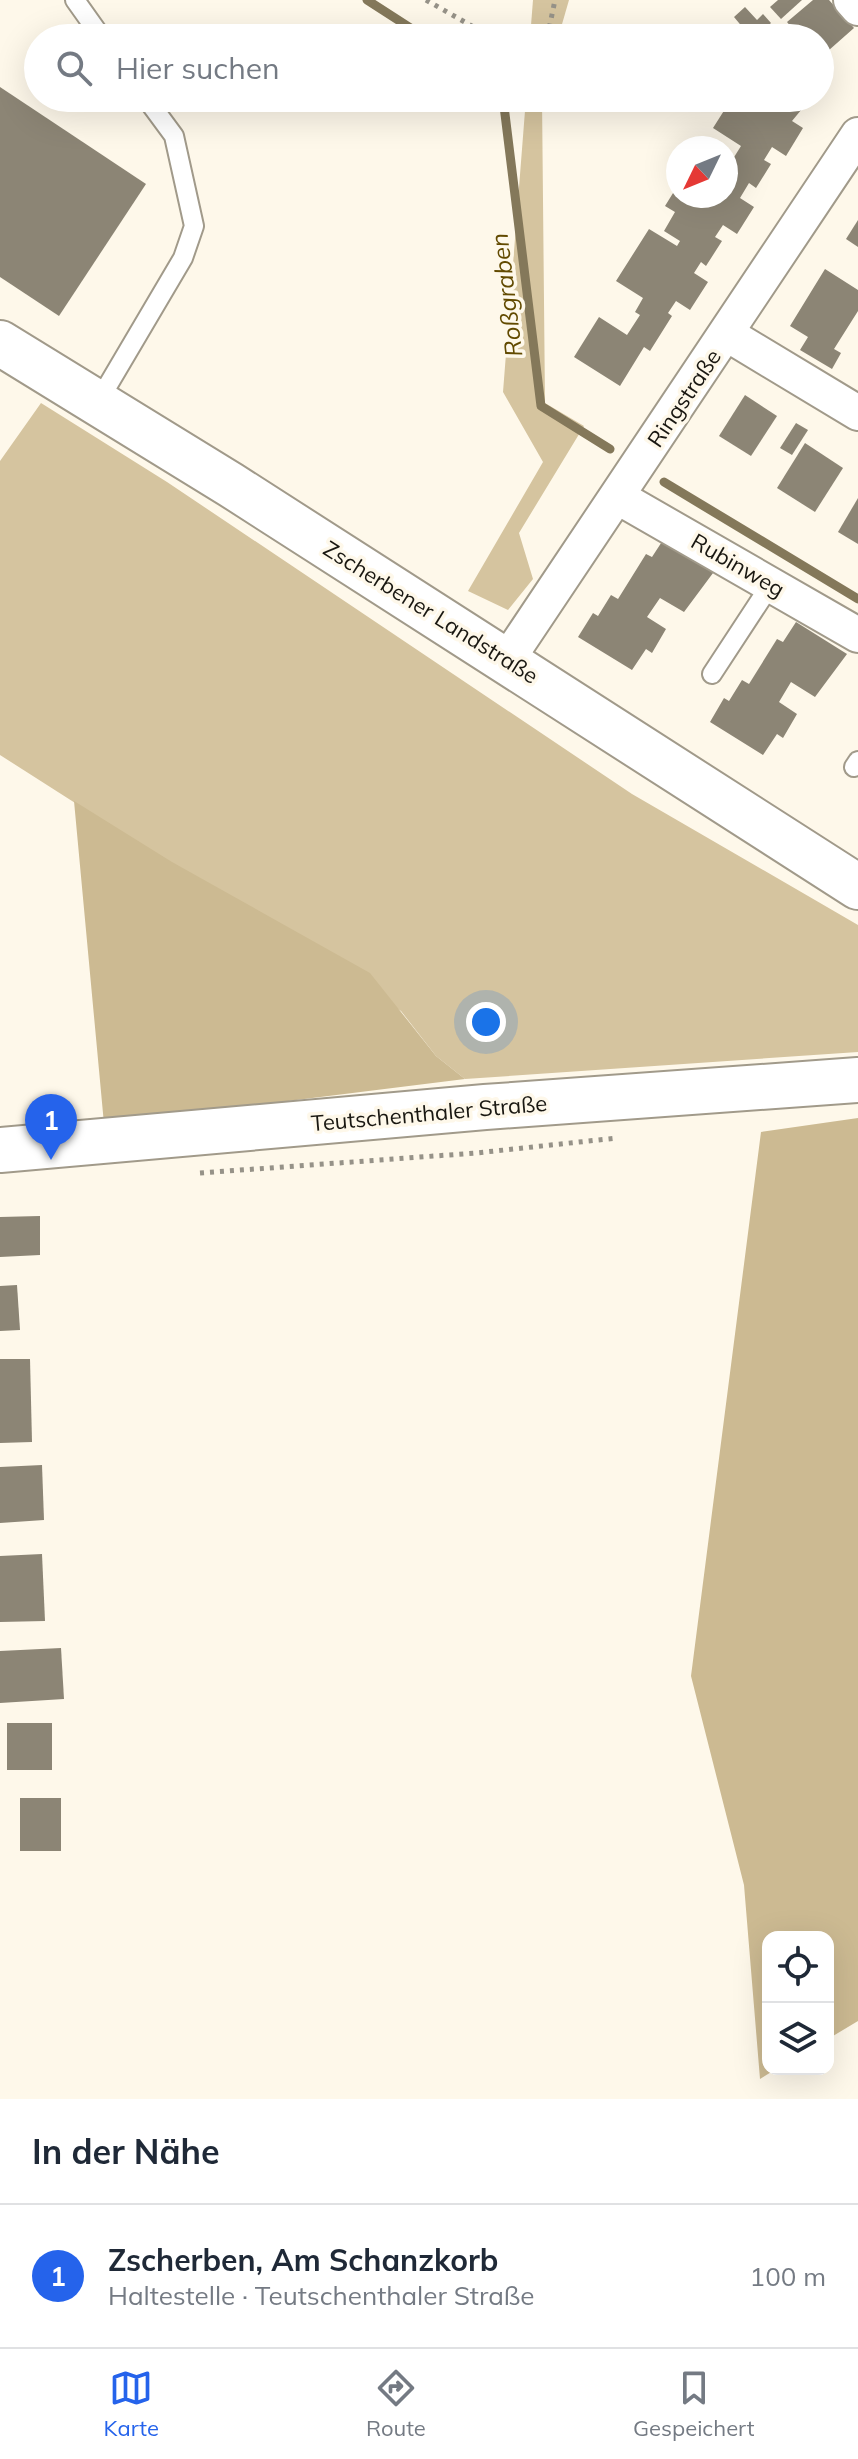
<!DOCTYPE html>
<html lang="de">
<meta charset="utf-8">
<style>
:root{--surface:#fff;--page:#f6f6f7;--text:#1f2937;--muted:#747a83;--line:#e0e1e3;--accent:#2563eb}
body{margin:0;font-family:Mulish,sans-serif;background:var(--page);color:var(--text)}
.controls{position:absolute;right:24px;bottom:24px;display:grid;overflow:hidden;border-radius:16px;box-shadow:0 8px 32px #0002}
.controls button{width:72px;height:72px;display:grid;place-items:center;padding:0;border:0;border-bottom:2px solid var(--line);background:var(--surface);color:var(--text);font:40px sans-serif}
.compass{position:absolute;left:666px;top:136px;width:72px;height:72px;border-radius:50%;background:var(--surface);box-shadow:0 8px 32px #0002;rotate:227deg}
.you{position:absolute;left:486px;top:1022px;width:28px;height:28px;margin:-20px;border:6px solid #fff;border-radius:50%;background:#1a73e8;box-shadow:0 0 0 12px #1a73e833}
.badge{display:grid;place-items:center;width:52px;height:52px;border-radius:50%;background:var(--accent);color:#fff;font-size:26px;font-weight:700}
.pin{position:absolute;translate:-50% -66px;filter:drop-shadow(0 2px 4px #0008)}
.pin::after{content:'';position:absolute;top:42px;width:28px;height:24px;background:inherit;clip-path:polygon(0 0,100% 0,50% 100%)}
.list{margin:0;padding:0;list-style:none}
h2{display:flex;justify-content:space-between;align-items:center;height:104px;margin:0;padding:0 32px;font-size:34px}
h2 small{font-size:26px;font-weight:400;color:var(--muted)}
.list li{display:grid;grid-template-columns:52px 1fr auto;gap:24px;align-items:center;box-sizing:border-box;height:144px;padding:0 32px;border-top:2px solid var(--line)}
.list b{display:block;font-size:30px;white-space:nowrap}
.list p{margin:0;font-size:26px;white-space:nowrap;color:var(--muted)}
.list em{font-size:26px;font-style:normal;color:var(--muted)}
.icon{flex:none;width:44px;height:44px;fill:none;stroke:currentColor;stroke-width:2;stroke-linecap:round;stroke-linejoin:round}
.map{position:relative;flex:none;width:858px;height:2099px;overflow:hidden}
.search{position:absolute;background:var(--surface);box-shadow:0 8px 32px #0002;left:24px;right:24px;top:24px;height:88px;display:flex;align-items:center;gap:20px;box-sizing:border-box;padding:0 28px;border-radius:44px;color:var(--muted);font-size:30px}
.sheet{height:248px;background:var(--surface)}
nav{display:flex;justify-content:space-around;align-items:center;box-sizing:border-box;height:112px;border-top:2px solid var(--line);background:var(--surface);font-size:22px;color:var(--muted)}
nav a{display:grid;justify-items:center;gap:4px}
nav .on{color:var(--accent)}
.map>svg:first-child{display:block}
</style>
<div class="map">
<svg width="858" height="2099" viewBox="0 0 858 2099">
<rect width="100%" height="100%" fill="#fef8ea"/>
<g fill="#d5c49f">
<polygon points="533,0 569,0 558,38 530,38"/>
<polygon points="526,98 542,98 545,403 584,426 519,533 533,579 508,610 468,591 543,462 503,392"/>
<polygon points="41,403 167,482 632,794 858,925 858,1052 465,1079 436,1056 401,1011 0,755 0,461"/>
</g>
<g fill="#ccba92">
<polygon points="74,801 172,862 370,973 436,1056 465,1079 104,1124"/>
<polygon points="858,1118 858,2021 828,2039 828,1937 768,1937 768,2069 776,2069 760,2079 744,1885 691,1676 761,1132"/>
</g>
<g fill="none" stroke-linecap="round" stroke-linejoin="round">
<g stroke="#84785a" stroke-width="9">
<polyline points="367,0 426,38"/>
<polyline points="503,98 541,406 610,449"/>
<polyline points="664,482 858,599"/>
</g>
</g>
<g fill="#8c8575">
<polygon points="778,0 802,0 781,19 770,7"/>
<polygon points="813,0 829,0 854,28 820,58 820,38 800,38 787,22"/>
<polygon points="745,7 757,20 763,14 771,23 758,36 748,25 744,29 734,17"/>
<polygon points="0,87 146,184 59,316 0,277"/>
<polygon points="732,98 811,98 792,121 803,128 786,156 772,147 764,160 771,164 756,188 749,183 740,198 754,207 737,234 723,225 715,237 722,241 706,266 701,262 694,273 708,282 690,310 676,301 668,313 672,316 650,351 644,347 620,386 574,357 599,317 627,335 640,315 635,312 643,298 616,281 649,229 677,246 680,241 664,231 675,212 665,206 678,185 678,196 726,196 726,170 741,146 713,128"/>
<polygon points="858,220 858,247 846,239"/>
<polygon points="825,269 858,290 858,311 834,349 841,353 832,369 800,350 808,337 790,326"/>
<polygon points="745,395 777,416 751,456 719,436"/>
<polygon points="796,423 808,430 792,455 780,448"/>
<polygon points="805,443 843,468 815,512 777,488"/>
<polygon points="858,498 858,544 838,532"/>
<polygon points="665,537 716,569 684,612 660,598 647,617 666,629 652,653 646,649 632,670 578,637 593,613 598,616 611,595 618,599 646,554 652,557"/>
<polygon points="796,622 847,654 815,697 791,682 779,702 797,714 783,738 777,734 763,755 710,722 724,698 729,701 742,680 749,684 777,639 783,642"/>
<polygon points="40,1216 40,1255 0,1257 0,1217"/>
<polygon points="17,1285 20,1330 0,1331 0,1286"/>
<polygon points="0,1359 30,1359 32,1442 0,1443"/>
<polygon points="42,1465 44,1520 0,1523 0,1467"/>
<polygon points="42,1554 45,1621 0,1622 0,1556"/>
<polygon points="61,1648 64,1699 0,1703 0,1651"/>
<rect x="7" y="1723" width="45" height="47"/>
<rect x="20" y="1798" width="41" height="53"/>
</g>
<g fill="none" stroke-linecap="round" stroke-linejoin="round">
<g stroke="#a19a8a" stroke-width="22">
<g id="service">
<polyline points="75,0 102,38"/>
<polyline points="98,402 183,258 194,226 174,136 146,98"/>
<polyline points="712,674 771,584"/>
<polyline points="854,767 858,761"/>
</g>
</g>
<g stroke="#a19a8a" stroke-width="38">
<g id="minor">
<polyline points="851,0 858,8"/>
<polyline points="727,334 858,413"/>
<polyline points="618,497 858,635"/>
<polyline points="507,660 858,135"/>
</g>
</g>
<g stroke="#a19a8a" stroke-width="48">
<g id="tertiary">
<polyline points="0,343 231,485 858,887"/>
<polyline points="0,1150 485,1107 858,1080"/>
</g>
</g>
<g stroke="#969288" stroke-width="5" stroke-dasharray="4 6" stroke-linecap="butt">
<polyline points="426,0 493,38"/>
<polyline points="522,38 549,29 555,0"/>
<polyline points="200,1173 476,1153 617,1138"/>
</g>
<use href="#service" stroke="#fff" stroke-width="18"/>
<use href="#minor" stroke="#fff" stroke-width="34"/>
<use href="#tertiary" stroke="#fff" stroke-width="44"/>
</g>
<g text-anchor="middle" stroke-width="7" stroke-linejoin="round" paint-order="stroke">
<g font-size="22" fill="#191711" stroke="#fef8ea">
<text transform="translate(684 398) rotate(-56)" y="8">Ringstraße</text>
<text transform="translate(738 565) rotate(30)" y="8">Rubinweg</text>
<text transform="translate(431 612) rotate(32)" y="8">Zscherbener Landstraße</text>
<text transform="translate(429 1113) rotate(-5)" y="8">Teutschenthaler Straße</text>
</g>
<g font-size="24" font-style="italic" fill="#624a00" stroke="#fef8ea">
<text transform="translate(507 295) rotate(-97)" y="8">Roßgraben</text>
</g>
</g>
</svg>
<div class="controls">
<button><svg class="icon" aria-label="locate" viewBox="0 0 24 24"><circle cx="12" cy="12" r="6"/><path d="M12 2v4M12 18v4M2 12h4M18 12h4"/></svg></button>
<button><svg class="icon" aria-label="layers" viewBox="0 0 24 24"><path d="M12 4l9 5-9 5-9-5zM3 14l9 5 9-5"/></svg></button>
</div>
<svg class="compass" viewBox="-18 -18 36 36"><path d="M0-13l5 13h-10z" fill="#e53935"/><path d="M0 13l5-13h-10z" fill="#747a83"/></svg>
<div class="you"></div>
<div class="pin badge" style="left:51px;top:1160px">1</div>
<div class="search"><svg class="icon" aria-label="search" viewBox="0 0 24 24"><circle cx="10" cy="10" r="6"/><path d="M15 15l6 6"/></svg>Hier suchen</div>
</div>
<section class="sheet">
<h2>In der Nähe<small></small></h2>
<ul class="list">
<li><span class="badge">1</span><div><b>Zscherben, Am Schanzkorb</b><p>Haltestelle · Teutschenthaler Straße</p></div><em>100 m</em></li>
</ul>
</section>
<nav>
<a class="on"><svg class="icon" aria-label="map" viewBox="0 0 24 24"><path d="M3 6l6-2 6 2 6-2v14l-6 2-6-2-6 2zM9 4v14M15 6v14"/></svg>Karte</a>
<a><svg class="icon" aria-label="directions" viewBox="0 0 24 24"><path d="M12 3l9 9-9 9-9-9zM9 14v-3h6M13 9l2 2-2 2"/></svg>Route</a>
<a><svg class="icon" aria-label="saved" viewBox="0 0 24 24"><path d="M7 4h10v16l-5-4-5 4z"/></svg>Gespeichert</a>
</nav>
